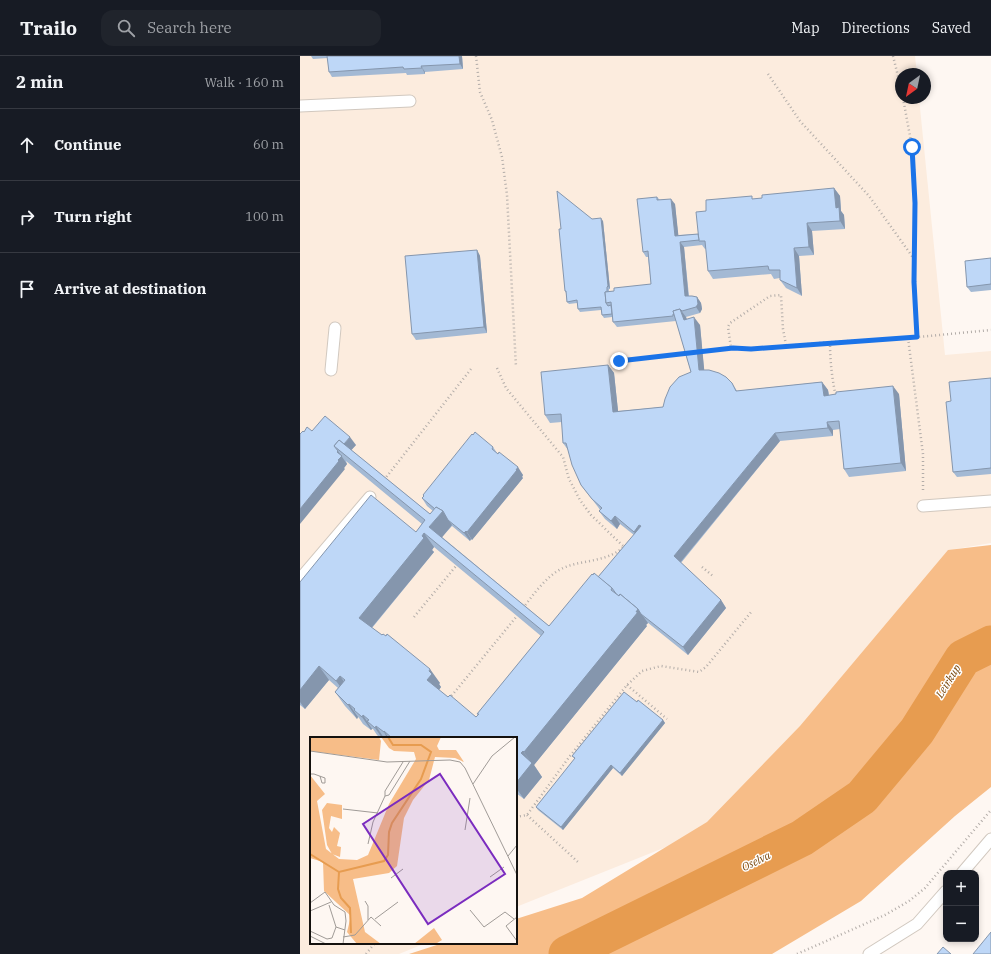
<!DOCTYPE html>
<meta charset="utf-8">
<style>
:root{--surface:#171b24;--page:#20242c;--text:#f1f3f6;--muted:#9ea1a6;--line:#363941}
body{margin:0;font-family:"IBM Plex Serif",serif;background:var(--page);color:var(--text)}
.controls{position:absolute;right:12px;bottom:12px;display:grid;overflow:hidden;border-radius:8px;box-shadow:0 2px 6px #0003}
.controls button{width:36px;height:36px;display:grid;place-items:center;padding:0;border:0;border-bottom:1px solid var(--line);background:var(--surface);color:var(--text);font:20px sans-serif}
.compass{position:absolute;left:595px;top:12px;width:36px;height:36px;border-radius:50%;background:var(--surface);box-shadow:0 2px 6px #0003;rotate:213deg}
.stop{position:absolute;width:12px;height:12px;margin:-9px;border:3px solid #1a73e8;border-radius:50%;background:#fff}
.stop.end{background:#1a73e8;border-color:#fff;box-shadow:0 1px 4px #0008}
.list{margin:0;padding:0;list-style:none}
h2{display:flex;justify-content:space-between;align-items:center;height:52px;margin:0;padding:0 16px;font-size:17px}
h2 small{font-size:13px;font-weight:400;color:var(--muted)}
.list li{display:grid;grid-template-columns:26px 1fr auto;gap:12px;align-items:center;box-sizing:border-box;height:72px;padding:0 16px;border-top:1px solid var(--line)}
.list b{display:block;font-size:15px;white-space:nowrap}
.list em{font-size:13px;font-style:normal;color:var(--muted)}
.icon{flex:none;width:22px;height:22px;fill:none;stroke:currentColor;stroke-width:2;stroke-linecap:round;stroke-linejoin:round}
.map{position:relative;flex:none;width:691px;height:898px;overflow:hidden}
header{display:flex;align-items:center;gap:24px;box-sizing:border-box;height:56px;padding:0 20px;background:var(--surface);border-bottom:1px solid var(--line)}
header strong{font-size:19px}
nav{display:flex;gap:22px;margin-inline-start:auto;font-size:14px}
.search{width:280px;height:36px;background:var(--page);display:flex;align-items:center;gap:10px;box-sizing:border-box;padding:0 14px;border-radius:12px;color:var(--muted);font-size:15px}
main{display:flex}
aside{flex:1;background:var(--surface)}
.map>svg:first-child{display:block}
</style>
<header>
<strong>Trailo</strong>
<div class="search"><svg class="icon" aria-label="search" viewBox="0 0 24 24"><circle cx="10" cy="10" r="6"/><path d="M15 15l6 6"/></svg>Search here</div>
<nav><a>Map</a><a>Directions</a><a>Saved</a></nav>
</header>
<main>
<aside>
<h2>2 min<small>Walk · 160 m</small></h2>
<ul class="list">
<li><svg class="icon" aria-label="ahead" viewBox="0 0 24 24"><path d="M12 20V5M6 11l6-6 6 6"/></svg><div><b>Continue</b></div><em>60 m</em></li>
<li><svg class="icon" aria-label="right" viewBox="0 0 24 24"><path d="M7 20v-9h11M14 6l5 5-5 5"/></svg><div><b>Turn right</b></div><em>100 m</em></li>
<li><svg class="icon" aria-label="arrive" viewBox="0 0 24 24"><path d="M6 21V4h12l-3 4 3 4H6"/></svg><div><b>Arrive at destination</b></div></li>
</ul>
</aside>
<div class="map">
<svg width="691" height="898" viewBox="0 0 691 898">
<rect width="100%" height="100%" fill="#fef7f2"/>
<polygon fill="#fcecde" points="0,0 615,0 617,18 601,18 601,42 619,42 645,299 691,295 691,487 656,493 431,765 216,851 216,682 11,682 11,887 126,887 99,898 0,898"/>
<polygon fill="#f7bd88" points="691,489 691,731 655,760 561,845 472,898 109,898 143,887 216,887 216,863 282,842 407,766 500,670 648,494"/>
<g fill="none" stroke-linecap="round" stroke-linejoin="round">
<polyline stroke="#e79c50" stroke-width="37" points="267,898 502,782 562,741 617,675 663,602 691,588"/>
<g stroke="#d1c8bf" stroke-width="13">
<g id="service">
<polyline points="0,50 110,45"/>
<polyline points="31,314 35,272"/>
<polyline points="623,450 691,445"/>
<polyline points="0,523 70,441"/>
<polyline points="662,817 691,783"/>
<polyline points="569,898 617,868 646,835"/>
</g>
</g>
<g stroke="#b3ada9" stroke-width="2.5" stroke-dasharray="1 3" stroke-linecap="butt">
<polyline points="176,0 180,36 192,64 202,101 207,139 216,311"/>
<polyline points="593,0 601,32"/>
<polyline points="468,18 500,65 569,140 614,203"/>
<polyline points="603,42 612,91 614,114 615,147 614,226 617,281"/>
<polyline points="608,282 623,398 623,434"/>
<path d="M530,286C530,305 532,323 536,341"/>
<polyline points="486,289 483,273 481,239 470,240 430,267 428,271 431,292 451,293 530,286 608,282 691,274"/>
<polyline points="400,296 433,292"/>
<polyline points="319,305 387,297"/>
<polyline points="197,312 206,332 263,401 269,423 280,444 291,459 324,491"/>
<polyline points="84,424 171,313"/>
<polyline points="402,511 413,520"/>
<path d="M223,552C234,538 246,520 263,512C284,503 306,507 325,490"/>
<polyline points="114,561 156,510"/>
<polyline points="327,629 367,663"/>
<polyline points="149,643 217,560"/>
<polyline points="227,759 278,806"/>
<polyline points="216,761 227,759 270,700 327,629 342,615 361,610 399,616 406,611 452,555"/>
<polyline points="66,898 75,887"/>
<polyline points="497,898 585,859 609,845 625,832 691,754"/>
</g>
<use href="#service" stroke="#fff" stroke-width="11"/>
</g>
<g fill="#a3b9d4" fill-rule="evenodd">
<polygon points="11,0 162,0 163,13 125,16 125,18 107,19 106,17 32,21 29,16 28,2 13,3"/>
<path d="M534,132L540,140L541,155L544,159L545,173L512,175L514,199L499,200L502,240L486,232L480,224V222L474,223L471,218L413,223L408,215L406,193H405L402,189L384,191L389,240L397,241L401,247L402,253L400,257L386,261L387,263L400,269L404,314L432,327L437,335L522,326L528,334L529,339L599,338L606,415L549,421L544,413L540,373L533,374V380L480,385L381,507L421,544L426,552L388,599L347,566L348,567L346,569L347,570L234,709L242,721L224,743L216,737V682H80L77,679L73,673H72L71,674L63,668L59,662L58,661L57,663L45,650L35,636L38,632L29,624L5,653L0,649V526L116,476L122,468L46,405L47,408L44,412L45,413L4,376L12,375L56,389L51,394L130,458L133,455L127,450L122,442L193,391L197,397L223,419L222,421L223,422L172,484L171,483L170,485L152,470L142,481L249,570L293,519L298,521L334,479L320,468L317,473L305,463L299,455L300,454L298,451L281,429L268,394L263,387L262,366L250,367L245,359L308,309L314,317L318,355L363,351L391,316L376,265L317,271L313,266L312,261L304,262L302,259L301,254L280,256L278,253L277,247L269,248L267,246L266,237L265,235L261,173L292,163L303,165L310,233H309V236L314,235L351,228L348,201H346L343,196L357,141L360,144L375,148L378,179L398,178L406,155L454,143ZM134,491L241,580L177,658L178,659L176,661L148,641L139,634L141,631L139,628L140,627L72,572L134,496L132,494Z"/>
<polygon points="177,194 180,200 187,277 116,284 112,278"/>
<polygon points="691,202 691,234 671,236 667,231"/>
<polygon points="691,322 691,418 657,421 653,416 651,345"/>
<polygon points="337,646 363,664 365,667 322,720 313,712 263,774 238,754 236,751 275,703 272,700"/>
</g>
<g fill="#8596ad">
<polygon points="159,0 162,0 163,13 160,8"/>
<polygon points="121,10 125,16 125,18"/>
<polygon points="534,132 540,140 541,155 544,159 545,173 540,165 536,152"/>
<polygon points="371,143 375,148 379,185 375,180"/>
<polygon points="301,162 303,165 310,233 308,230"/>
<polygon points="507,167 512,175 514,199 509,191"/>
<polygon points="380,186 384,191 389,246 385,240"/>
<polygon points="494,192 499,200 502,240 497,232"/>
<polygon points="177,194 180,200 187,277 184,271"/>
<polygon points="397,241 401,247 402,253 400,257 396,251"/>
<polygon points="380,253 386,261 389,273 384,264"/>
<polygon points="394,261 400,269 405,322 399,314"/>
<polygon points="308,309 314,317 319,364 313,356"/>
<polygon points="522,326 528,334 530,348 524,340"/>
<polygon points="593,330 599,338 606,415 601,407"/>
<polygon points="527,366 533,374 533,380 528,372"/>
<polygon points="475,377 480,385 379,508 374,500"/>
<polygon points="50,381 56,389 46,400 39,394"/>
<polygon points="38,395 47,408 44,412 45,413 0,468 0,453 38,404"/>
<polygon points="218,411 223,419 222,421 223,422 172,484 167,476"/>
<polygon points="143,455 152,469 139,485 129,471"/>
<polygon points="315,460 320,468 317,473 311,465"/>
<polygon points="339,469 345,477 339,484 334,476"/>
<polygon points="166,475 171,483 170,485 164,477"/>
<polygon points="124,477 134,491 132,494 134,496 68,576 59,562"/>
<polygon points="421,544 426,552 388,599 383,591"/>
<polygon points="338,553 348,567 346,569 347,570 234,709 242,721 224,743 216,732 216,727 221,697 223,695 232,708 224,696"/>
<polygon points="19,610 29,624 5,653 0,646 0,634"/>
<polygon points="130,613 140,627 139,628 141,631 136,638 127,624 129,615"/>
<polygon points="40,620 50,634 46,638 36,625"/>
<polygon points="49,648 58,661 57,663 48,649"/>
<polygon points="63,659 72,673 71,674 62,661"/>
<polygon points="363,664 365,667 322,720 320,717"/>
<polygon points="76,670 84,682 82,682 75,672"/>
<polygon points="84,675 89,682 87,682 84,676"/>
<polygon points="311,709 313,712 263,774 261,771"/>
</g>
<g fill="#bed7f7" stroke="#8596ad" fill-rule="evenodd">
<polygon points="27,0 159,0 160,8 121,10 122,12 104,13 103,11 29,16"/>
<polygon points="534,132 536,152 539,151 540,165 507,167 509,191 494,192 497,232 480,224 480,214 469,214 468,210 408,215 405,185 399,185 396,156 406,155 406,144 452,140 452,143 462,142 462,139"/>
<polygon points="257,135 292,163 301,162 308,230 307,231 307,236 305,236 306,247 308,250 311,249 312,258 302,259 301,251 278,253 277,244 267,246 266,235 265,235 259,173 261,173"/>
<polygon points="357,141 357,144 371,143 375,180 398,178 399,184 380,186 385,240 392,240 397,241 398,248 396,251 382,255 380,253 373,255 374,258 373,258 373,260 313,266 311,246 306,247 305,236 314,235 314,232 351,228 348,195 343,196 337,143"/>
<polygon points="177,194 184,271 112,278 105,200"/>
<polygon points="691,202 691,228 667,231 665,205"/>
<polygon points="380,253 384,264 394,261 399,314 409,314 419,317 426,321 432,327 436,335 522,326 524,340 536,338 536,336 593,330 601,407 544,413 539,365 527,366 528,372 475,377 374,500 421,544 383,591 341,558 338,553 320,538 319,540 317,539 312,532 298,521 341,470 339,469 334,476 315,460 311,465 299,455 302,452 292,443 281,429 272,409 266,387 263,387 261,358 245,359 241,316 308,309 313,356 363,351 365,343 370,331 379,321 391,316 373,255"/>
<polygon points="691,322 691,412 653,416 646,346 651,345 649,326"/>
<polygon points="25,360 50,381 44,388 39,384 34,390 38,395 37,396 42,400 38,404 39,405 0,453 0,378 3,375 4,376 7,371 12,375"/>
<polygon points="175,376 193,391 192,393 198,398 199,396 218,411 216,414 217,414 167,476 166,475 164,477 148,464 143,455 136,451 135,453 122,442 124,440 123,439 172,378 173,379"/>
<path d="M39,384L130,458L136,451L143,455L129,471L249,570L292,518L293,519L294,517L312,532L311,534L319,540L320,538L338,553L336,556H338L224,696L223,695L221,697L232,707L216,727V682H92L84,675V676L76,670L75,672L67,665L69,664L63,659L62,661L54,654L55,653L49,648L48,649L35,636L45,624L40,620L36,625L19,610L0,634V526L71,439L116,476L125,464L34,390ZM124,477L244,576L177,658H179L176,661L150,639L148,641L127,624L132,618L129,615L130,613L87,578L86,580L83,578L82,579L59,562L124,482L122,480Z"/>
<polygon points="324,636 337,646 338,644 363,664 320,717 311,709 261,771 236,751 275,702 272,700"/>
<polygon points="691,876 691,898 673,898"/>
<polygon points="643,891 651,898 637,898"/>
</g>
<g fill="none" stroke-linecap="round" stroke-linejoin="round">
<polyline stroke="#1a73e8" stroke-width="5" points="319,305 433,292 451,293 617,281 614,226 615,147 612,91"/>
</g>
<g text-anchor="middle" stroke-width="3" stroke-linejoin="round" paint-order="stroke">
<g font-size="11" font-style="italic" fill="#78460b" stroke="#fff">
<text transform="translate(648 625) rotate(-58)" y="4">Leirkup</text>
<text transform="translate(456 805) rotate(-26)" y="4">Oselva</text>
</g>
</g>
<g transform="translate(10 681)">
<rect width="207" height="207" fill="#fef7f2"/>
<path d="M0,0H69L71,4L69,23L0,14ZM71,0H131L127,9L129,13H146L154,25L145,21L125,20L119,43L103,63L94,81L87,129L79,136L43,142L55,195L71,207H47L37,195L41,179L14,154L13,125L0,121V38L15,57L7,64L16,112L29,122L47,123L58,118L79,67L106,22L104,15L84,14L79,11ZM17,66L32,68V82L21,79L19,91L22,95L24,90L30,96L27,109L31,110L30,120L22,117L17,108L12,73ZM124,191L132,203L127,206L104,207Z" fill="#f7bd88"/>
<path fill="none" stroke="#e79c50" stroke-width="2" d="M0,117L29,135L74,124L78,118L79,95L82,86L111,42L121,15L111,8H83L78,0M29,135L28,152L31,161L40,171L41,196"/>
<path fill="none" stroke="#a09b97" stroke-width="1" d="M0,14L77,25L140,23L150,25L155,31L207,138M93,25L75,54V59L79,58L100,24M0,37H4L15,41V46H12L10,39M163,47L182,19L205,0M33,72L68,76M155,93L160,61M58,107L63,85L75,59M198,119L207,108M180,140L194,130M81,141L93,132M55,164L58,169V183M0,166L15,155L24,168L35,175L36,184L33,207M19,168L26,190M160,173L174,190L195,175L204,182M0,174L21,165M207,180L196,189L207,204M65,182L88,165M0,194L17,202L22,201L26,190L35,193M0,199L16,207M33,200L45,198L61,180L71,189"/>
<path fill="#7b2cbf" fill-opacity="0.15" stroke="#7b2cbf" stroke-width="2" d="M130,37L195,137L118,187L53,87Z"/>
<rect width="207" height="207" fill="none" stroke="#14110e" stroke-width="2"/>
</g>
</svg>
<div class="controls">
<button>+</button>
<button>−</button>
</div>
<svg class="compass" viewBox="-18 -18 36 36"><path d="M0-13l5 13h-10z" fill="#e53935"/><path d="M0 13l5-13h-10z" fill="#9ea1a6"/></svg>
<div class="stop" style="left:612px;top:91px"></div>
<div class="stop end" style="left:319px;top:305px"></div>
</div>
</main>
